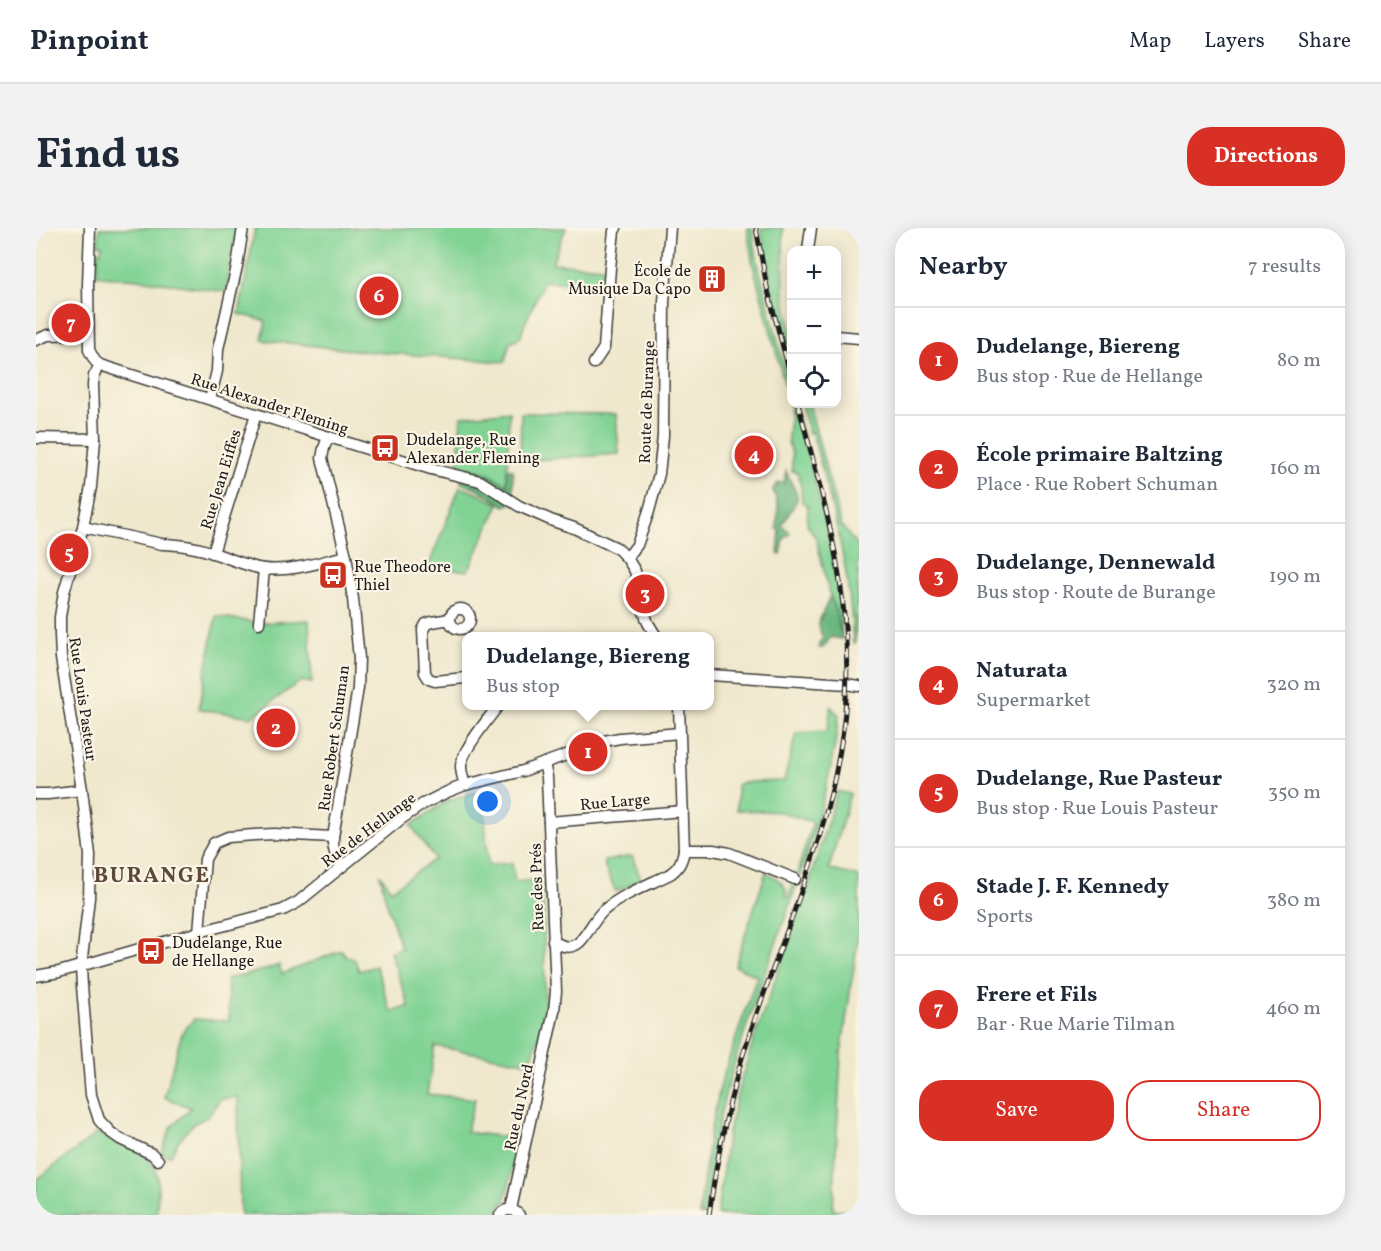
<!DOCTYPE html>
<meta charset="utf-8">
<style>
:root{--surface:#fff;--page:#f2f2f3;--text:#1f2937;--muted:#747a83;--line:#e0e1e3;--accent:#d93025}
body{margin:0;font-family:Vollkorn,serif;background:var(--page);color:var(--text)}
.controls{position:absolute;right:18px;top:18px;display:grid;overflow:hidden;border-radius:12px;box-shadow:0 3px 15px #0003}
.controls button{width:54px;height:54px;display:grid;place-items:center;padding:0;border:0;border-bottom:2px solid var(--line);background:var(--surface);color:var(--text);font:30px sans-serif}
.you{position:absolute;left:452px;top:574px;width:21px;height:21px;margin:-15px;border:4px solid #fff;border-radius:50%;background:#1a73e8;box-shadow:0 0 0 9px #1a73e833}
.badge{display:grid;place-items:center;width:39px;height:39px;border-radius:50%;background:var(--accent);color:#fff;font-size:20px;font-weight:700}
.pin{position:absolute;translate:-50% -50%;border:3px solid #fff;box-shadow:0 2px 6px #0006}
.popup{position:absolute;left:426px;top:404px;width:252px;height:78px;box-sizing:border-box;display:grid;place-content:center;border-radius:12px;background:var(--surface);filter:drop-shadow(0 2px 4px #0005);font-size:20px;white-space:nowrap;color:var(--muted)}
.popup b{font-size:22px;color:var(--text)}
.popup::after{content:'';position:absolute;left:50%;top:100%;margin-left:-12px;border:12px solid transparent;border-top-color:var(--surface)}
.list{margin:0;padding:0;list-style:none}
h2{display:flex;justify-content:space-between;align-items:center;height:78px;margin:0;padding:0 24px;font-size:26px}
h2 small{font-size:20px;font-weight:400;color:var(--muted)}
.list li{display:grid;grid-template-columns:39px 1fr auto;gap:18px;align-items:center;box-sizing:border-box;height:108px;padding:0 24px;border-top:2px solid var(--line)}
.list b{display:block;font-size:22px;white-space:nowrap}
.list p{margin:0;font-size:20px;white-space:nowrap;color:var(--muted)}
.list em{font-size:20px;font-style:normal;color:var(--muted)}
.actions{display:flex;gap:12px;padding:18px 24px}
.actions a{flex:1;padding:14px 0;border:2px solid var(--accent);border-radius:24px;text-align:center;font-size:21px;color:var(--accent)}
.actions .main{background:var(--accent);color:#fff}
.icon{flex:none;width:33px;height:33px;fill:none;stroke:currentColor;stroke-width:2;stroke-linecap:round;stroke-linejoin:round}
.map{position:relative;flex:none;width:823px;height:987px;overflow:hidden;border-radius:24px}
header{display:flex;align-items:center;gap:36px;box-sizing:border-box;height:84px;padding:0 30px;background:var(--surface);border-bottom:2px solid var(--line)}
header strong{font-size:28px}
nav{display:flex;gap:33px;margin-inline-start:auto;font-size:21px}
.intro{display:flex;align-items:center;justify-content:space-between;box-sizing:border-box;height:144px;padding:0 36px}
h1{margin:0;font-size:42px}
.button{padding:15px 27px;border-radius:24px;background:var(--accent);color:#fff;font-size:21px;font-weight:700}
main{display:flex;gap:36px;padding:0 36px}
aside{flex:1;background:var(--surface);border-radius:24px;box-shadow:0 3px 15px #0003}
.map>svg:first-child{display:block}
</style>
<header>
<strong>Pinpoint</strong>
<nav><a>Map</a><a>Layers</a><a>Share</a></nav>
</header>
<div class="intro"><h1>Find us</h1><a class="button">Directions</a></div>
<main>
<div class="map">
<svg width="823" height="987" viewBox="0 0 823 987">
<rect width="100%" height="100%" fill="#fcf5e5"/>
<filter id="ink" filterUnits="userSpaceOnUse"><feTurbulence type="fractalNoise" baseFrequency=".0167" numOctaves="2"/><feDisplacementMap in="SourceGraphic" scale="12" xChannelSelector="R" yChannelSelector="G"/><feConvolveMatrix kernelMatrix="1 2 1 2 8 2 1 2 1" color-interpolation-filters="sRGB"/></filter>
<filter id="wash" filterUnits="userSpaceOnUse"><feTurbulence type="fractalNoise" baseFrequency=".008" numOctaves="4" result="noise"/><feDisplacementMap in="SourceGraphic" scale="24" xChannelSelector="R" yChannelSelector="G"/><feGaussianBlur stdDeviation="1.35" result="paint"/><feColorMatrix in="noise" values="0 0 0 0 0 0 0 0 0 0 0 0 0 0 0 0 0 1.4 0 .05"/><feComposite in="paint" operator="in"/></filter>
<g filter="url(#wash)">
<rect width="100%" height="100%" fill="#efe8cd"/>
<g fill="#81d394" stroke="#4e7858" stroke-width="1.5">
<polygon points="63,0 192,0 201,1 191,47 193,48 190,64 102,51 66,48 61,46 62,23 65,23 66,17 62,16"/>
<polygon points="219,0 530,0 516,35 568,39 566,58 508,53 487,100 485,109 474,114 469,134 324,123 226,112 230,93 203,86"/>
<polygon points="711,0 716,0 722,36 755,165 756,176 758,176 791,299 803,363 806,411 799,380 794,368 780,310 771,296 772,278 766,274 765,258 762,245 756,243 756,226 752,215 754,176 717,37"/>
<polygon points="725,0 747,0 748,64 755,103 755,142 735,58"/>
<path d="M765,176H773L805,297L823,320L819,415H817C815,342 795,274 776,204L772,205V199Z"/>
<path d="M473,183L471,257C456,247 440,240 422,238L425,189Z"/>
<polygon points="485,185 580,186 583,226 484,233"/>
<polygon points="424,259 436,263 463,276 432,343 392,339"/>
<polygon points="180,388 223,395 273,392 276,455 265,453 215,489 163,481"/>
<path d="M795,479L803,487C794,567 767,641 740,715C723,760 707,806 693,853C680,896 675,942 668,987H663L674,905L686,852L721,748L699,738L730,644C739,650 752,655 750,668L752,669L759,651L777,594L744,584L701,582V556L715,554L748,553L760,505L791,503Z"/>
<polygon points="447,562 452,637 476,635 479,654 505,651 508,684 509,776 508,794 494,835 399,818 391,866 439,871 430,904 484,911 469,973 460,987 204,987 202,869 184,871 171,889 157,896 143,912 134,928 125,926 135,899 155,880 128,869 146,805 158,791 193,793 191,751 232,741 243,737 246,746 306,722 309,727 319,732 323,743 340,738 355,784 373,778 354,724 365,720 350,673 344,646 355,662 399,631 375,597 413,572"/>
<polygon points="801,563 814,566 793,641 823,649 823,704 805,826 797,982 823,982 823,987 681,987 691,909 703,859 716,817 773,655"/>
<polygon points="596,628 605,651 580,664 569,640 568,633"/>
<path d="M63,904L66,908C86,916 117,922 121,948C123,961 121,974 121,987H0V952Z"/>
</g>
<g fill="#68b57e" stroke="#42684d" stroke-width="1.5">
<path d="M398,232C424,239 447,241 471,257V241H477V260L474,276L469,278L439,259L425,255L426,249L395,241Z"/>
<polygon points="750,243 761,267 761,272 746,298 753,303 754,306 748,311 745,327 742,326 744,302 741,301 742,278 737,261 742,255 748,255"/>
<polygon points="794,368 799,379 806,411 795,409 787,420 783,420 783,414 787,411 782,396"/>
</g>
</g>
<g filter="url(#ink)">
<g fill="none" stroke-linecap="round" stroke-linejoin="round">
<g stroke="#3c3b37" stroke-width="13">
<g id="minor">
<polyline points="54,0 52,57 53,122 59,133 64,137 395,241 444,253 483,278 517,293 538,300 581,320 591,330 599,343 607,381 612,395 620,408"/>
<polyline points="772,22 775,0"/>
<polyline points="800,108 823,110"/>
<polyline points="0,112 12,107 52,106"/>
<polyline points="558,135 568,120 574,40 578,3 580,0"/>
<polyline points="64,137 58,148 57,157 59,211 55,259 47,299 28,364 24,389 24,407 25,430 46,562 54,627 53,670 45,739 46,758 55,867 63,892 74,904 84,911 116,926 122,932"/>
<polyline points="174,171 181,143 182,121 201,38 207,0"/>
<path d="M292,209L288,220L286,230L310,328L317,371L323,430L322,460L297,609C296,621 300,628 306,638"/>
<polyline points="0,210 59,211"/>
<path d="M47,299L126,316C142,316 165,320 180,326C196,331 212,339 228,341C256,344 284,334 310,328"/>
<polyline points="177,325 220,186"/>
<polyline points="591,330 601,317 613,283 623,246 627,208 628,74 634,0"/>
<circle cx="424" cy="391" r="10"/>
<polyline points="414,391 396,394 390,396 387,402 389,445 393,451 399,453 430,450"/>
<polyline points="223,395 228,341"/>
<polyline points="674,447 811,456 823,458"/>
<path d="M429,557C427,551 425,545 425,538C425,524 452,491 462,478"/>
<polyline points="0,566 12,566 46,562"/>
<polyline points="513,594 647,583"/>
<polyline points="648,622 677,622 693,625 759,651"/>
<polyline points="163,704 169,631 178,615 192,609 218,607 238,606 297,609"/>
<path d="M517,713C524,717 531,721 539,717C548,714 558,690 568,682C587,666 612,657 634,646C643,640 646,633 648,622L643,478"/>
<polyline points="0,748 23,744 163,704 247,682 262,674 365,591 387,576 411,564 429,557 487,543 568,513 584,510 644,505"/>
<polyline points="475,981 518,783 520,763 511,549 508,535"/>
<path d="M464,987C469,980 477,980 483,987"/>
</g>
</g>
<use href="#minor" stroke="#fff" stroke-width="10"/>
<g stroke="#1c1c1c" stroke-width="5">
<g id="rail">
<polyline points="720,0 731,59 756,153"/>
<path d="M673,987C681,928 693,870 711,814C748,702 803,589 810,470C816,366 789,275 762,176"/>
</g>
</g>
<use href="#rail" stroke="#fcf5e5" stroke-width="3" stroke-dasharray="9" stroke-linecap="butt"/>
</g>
</g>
<defs>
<g id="building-square" transform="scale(1.5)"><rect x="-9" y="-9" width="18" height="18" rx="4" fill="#c8321e" stroke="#fcf5e5"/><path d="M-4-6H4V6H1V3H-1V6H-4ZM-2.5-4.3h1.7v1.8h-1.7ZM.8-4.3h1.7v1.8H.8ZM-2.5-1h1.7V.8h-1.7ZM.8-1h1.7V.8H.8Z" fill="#fff"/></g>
<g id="bus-square" transform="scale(1.5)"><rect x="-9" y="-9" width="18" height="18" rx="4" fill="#c8321e" stroke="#fcf5e5"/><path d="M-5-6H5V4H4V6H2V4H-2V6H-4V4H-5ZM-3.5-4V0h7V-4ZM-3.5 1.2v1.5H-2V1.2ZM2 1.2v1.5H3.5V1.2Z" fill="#fff"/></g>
</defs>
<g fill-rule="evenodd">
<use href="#building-square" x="676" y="51"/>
<use href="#bus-square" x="349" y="220"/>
<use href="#bus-square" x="297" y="347"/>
<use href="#bus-square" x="115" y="723"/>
</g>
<g text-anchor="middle" stroke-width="4.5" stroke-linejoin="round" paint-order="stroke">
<g font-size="16" fill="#1c1c1c" stroke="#fcf5e5" text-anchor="start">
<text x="655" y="48" text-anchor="end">École de<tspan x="655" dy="18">Musique Da Capo</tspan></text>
<text x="370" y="217">Dudelange, Rue<tspan x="370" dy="18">Alexander Fleming</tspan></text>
<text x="318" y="344">Rue Theodore<tspan x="318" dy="18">Thiel</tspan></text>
<text x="136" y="720">Dudelange, Rue<tspan x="136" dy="18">de Hellange</tspan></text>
</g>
<g font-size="16" fill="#1c1c1c" stroke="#fcf5e5">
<text transform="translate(610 174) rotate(-88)" y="6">Route de Burange</text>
<text transform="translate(234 175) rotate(18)" y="6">Rue Alexander Fleming</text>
<text transform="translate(184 251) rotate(-73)" y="6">Rue Jean Eiffes</text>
<text transform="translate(48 471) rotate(82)" y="6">Rue Louis Pasteur</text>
<text transform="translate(297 510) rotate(-82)" y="6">Rue Robert Schuman</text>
<text transform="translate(579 573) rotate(-5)" y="6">Rue Large</text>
<text transform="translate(332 601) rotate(-37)" y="6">Rue de Hellange</text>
<text transform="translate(500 659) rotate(-92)" y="6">Rue des Prés</text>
<text transform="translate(482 879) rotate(-78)" y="6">Rue du Nord</text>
</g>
<g font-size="22" font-weight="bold" letter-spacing="1.5" fill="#5d483d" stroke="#fcf5e5">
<text x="116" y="654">BURANGE</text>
</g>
</g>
</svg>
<div class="controls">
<button>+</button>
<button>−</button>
<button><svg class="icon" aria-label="locate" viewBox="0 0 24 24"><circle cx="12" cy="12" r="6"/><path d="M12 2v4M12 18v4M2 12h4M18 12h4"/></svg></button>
</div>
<div class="you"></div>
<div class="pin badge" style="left:552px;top:524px">1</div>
<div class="popup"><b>Dudelange, Biereng</b>Bus stop</div>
<div class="pin badge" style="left:240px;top:500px">2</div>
<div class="pin badge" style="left:609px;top:366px">3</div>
<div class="pin badge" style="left:718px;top:227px">4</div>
<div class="pin badge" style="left:33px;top:325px">5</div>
<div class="pin badge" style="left:343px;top:68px">6</div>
<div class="pin badge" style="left:35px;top:95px">7</div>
</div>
<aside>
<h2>Nearby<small>7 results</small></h2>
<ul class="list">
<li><span class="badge">1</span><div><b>Dudelange, Biereng</b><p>Bus stop · Rue de Hellange</p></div><em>80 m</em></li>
<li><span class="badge">2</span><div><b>École primaire Baltzing</b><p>Place · Rue Robert Schuman</p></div><em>160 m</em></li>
<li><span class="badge">3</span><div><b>Dudelange, Dennewald</b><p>Bus stop · Route de Burange</p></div><em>190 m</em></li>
<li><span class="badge">4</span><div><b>Naturata</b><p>Supermarket</p></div><em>320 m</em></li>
<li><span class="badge">5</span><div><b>Dudelange, Rue Pasteur</b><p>Bus stop · Rue Louis Pasteur</p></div><em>350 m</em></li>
<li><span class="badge">6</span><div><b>Stade J. F. Kennedy</b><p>Sports</p></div><em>380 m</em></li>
<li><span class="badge">7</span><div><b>Frere et Fils</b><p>Bar · Rue Marie Tilman</p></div><em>460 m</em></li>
</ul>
<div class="actions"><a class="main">Save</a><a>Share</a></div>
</aside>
</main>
